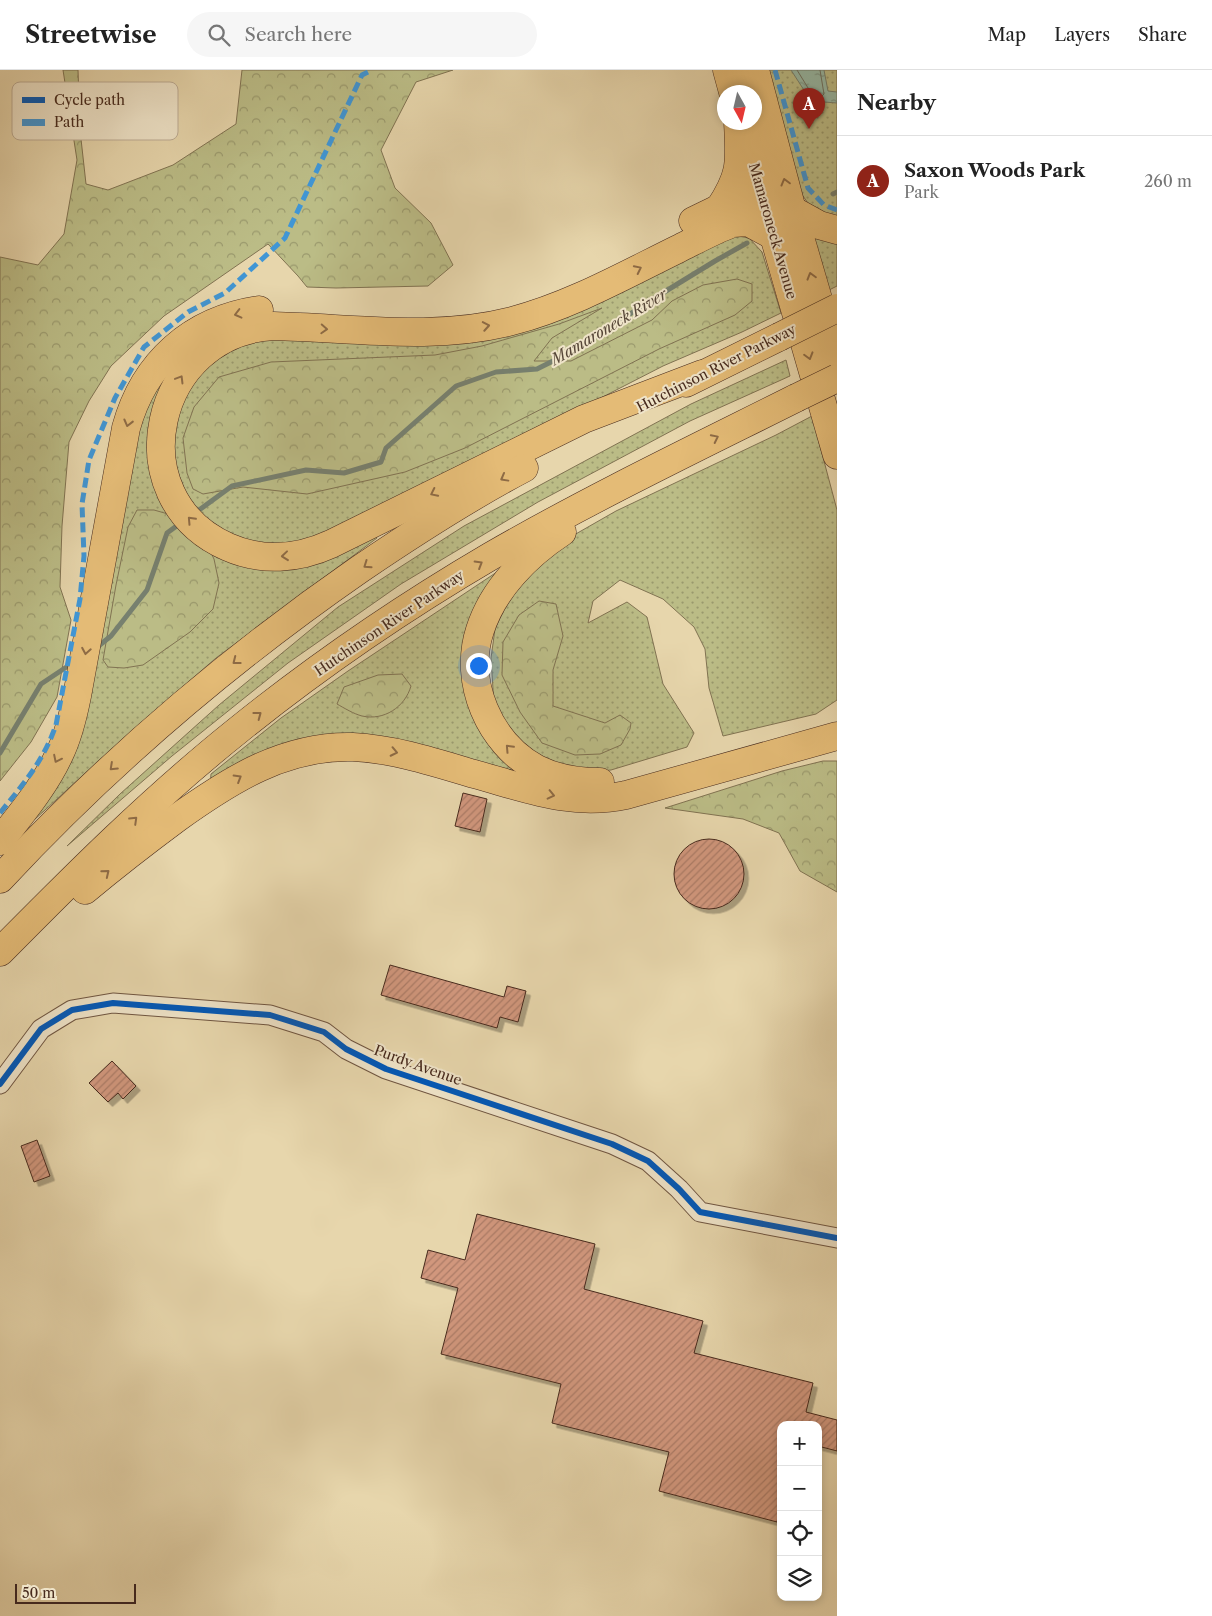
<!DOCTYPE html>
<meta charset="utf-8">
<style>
:root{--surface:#fff;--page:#f6f6f6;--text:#222;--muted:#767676;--line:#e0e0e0;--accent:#8f2418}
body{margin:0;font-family:"Libre Caslon Text",serif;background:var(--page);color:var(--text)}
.controls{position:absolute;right:15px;bottom:15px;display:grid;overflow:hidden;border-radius:10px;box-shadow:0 2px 8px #0003}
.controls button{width:45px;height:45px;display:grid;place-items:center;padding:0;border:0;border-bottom:1px solid var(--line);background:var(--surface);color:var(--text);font:25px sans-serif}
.compass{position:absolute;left:717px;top:15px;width:45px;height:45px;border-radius:50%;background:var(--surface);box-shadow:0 2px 8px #0003;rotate:172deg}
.scale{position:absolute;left:15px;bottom:12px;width:121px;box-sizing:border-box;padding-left:5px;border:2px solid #472a1d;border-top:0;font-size:14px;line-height:18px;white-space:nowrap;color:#472a1d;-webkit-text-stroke:4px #efe4c9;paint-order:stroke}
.you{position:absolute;left:478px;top:595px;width:18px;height:18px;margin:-12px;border:4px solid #fff;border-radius:50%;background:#1a73e8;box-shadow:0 0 0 8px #1a73e833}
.badge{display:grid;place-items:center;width:32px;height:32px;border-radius:50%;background:var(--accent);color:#fff;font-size:16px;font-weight:700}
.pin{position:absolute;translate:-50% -41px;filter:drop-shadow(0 1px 2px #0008)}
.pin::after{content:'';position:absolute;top:26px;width:18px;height:15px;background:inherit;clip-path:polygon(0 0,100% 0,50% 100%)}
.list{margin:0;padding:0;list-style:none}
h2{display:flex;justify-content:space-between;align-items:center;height:65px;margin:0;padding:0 20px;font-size:21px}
h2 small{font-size:16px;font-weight:400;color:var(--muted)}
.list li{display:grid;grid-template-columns:32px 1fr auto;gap:15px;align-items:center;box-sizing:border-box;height:90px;padding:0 20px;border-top:1px solid var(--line)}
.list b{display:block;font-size:19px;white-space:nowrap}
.list p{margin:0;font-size:16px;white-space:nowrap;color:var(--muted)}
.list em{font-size:16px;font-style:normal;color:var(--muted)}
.icon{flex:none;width:28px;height:28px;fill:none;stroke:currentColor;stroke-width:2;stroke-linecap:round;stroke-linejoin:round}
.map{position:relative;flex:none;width:837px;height:1546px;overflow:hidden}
header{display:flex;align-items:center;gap:30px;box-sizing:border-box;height:70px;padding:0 25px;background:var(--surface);border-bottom:1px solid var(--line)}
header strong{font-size:24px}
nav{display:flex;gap:28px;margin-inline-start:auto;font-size:18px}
.search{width:350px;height:45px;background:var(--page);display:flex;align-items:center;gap:12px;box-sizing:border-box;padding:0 18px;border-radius:28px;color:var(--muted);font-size:19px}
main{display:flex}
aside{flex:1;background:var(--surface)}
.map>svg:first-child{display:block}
</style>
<header>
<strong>Streetwise</strong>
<div class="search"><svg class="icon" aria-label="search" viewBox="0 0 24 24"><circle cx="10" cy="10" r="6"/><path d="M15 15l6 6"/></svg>Search here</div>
<nav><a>Map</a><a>Layers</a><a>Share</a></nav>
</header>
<main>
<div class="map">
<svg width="837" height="1546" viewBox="0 0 837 1546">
<defs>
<pattern id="grass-dots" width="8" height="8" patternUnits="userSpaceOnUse" patternTransform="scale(1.25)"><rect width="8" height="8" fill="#bbbc86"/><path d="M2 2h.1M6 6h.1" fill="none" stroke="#9a996d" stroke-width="1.8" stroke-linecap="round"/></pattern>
<pattern id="forest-crowns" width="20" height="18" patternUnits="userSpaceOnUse" patternTransform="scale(1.25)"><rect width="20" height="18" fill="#bbbc86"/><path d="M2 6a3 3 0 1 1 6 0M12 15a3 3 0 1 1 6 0" fill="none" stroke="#9a996d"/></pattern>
<pattern id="water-ripples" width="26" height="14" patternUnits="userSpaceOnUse" patternTransform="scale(1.25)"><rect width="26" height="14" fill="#97b9a6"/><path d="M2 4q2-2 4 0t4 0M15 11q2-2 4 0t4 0" fill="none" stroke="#7d9787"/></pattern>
<pattern id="building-hatch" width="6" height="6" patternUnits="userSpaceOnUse" patternTransform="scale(1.25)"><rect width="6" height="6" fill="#d1977d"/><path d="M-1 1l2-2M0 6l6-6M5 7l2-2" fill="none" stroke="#ab7b66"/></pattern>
<filter id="shadow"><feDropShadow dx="4.5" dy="4.5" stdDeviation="0" flood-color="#0004"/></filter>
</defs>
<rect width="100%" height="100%" fill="#e7d6ac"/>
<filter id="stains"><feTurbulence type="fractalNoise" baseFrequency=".004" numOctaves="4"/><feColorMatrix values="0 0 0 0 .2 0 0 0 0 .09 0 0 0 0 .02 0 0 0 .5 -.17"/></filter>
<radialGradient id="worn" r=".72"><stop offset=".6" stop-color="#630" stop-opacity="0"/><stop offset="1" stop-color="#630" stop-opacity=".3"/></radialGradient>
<g fill="url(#grass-dots)" stroke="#817352">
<polygon points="766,0 837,0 837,150 815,143 798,119"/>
<polygon points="812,164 837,166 837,216 825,222"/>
<polygon points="732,165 749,168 762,182 781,243 742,262 663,296 355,454 300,476 247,475 222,463 190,435 172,386 176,341 196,303 226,279 262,267 406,275 496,268 554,252"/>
<polygon points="189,275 159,415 258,497 374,463 377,468 216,588 128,664 33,751 29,748 59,710 145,331"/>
<polygon points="786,290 790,306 690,351 538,432 401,514 288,593 172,686 67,776 120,724 219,635 338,537 464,456 691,334"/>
<polygon points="812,346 837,440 837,630 816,644 723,666 709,618 705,579 694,557 663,529 620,510 593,531 588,553 627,532 647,547 663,614 694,663 687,677 611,700 579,703 542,692 508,662 494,635 491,588 495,559 513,521 560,473 616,441 776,365"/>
<polygon points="500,500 467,575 527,704 523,711 402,675 210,716 211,704 281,648 348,601"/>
</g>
<g fill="url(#forest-crowns)" stroke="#817352">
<polygon points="63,0 78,0 80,60 86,114 108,120 173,95 236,54 242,0 453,0 416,12 381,80 395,118 431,153 453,195 428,216 336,218 307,217 298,206 268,174 164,246 111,296 89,331 69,372 62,456 60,517 71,550 57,627 31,672 0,711 0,187 38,195 64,164 77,90"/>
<polygon points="737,209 752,214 752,231 735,245 659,279 465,378 405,402 307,424 243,417 203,424 193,419 187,403 183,368 194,337 219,307 271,292 435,285 482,276 559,254 602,238 552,268 534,291 571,291 652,250 672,231 703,215"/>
<polygon points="137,440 154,440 175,446 208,477 214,489 219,513 213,539 190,562 143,595 124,598 108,597 103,590 116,515 128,457"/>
<polygon points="539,531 556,534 563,566 553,600 553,636 605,653 620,645 631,653 630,659 621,675 600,684 575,685 542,673 520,642 502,605 503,572 519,545"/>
<path d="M402,604L411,616C405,637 384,651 362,646C354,644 344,638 337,634L344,617L378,605Z"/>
<polygon points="823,691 837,691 837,822 800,801 779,763 743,749 665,738 782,701"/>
</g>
<polygon fill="url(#water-ripples)" stroke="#77806f" points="791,0 824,0 828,21 837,22 837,33 811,31"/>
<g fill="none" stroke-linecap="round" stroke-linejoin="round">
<g stroke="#6f7262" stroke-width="1">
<polyline points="797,0 813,26 821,27 824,24 820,0"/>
<polygon points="130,30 133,32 136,50 134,53 131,51 128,33"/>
</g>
<g stroke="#77806f" stroke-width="5">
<polyline points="833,124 837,122"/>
<polyline points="195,443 232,416 306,400 344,403 381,392 386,378 456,316 496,302 537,299 579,278 648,232 715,191 747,173"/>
<polyline points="96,578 111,566 147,520 167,463 182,452"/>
<polyline points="0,683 41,614 74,592"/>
</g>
</g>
<g fill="url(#building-hatch)" stroke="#472a1d" filter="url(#shadow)">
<polygon points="463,723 487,729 480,762 455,756"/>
<circle cx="709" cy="804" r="35"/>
<polygon points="390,895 504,927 507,916 526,921 518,952 500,947 497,958 381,925"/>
<polygon points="112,991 136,1016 123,1029 118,1023 108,1032 89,1013"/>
<polygon points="37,1070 50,1106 34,1112 21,1076"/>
<polygon points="477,1144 595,1174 584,1219 703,1251 694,1283 813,1313 806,1342 837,1350 837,1381 818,1376 818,1355 781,1355 781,1438 777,1452 659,1421 669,1382 552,1353 561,1314 441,1284 458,1218 421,1208 428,1180 465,1190"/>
</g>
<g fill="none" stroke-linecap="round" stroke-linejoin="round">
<g stroke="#6f5541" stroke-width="21">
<polyline id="minor" points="0,1014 41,959 72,940 113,933 270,945 324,962 346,979 386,999 612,1074 648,1091 679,1119 700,1142 837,1168"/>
</g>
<g stroke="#472a1d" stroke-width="29">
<g id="primary">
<polyline points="727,0 733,22"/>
<polyline points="755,0 792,140 837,294"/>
<polyline points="742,55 837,385"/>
</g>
</g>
<g stroke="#472a1d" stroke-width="29">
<g id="motorway">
<path d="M719,139C742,104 740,93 738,52"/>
<polyline points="693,151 730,133 747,130 792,140 819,155 837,160"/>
<path d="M702,304L584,349L331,474C298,489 262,492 228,477C116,428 153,262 274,256C354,258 434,271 512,251C570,236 625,205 678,179C696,170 714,160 733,153L748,152L774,166"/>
<polyline points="686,313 779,267"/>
<path d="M562,462C527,485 493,519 480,560C463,612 489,673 537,699C557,709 578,712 600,712"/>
<path d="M0,771C21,744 44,717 59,685C68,667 73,646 77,626L126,358C144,292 192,250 259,240"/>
<path d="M0,809C108,693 230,589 360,499C413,463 467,428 524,398"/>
<path d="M85,820C115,795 146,771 177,748C230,710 285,675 353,677C394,679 434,692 474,704C526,718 571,737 626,725L837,666"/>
<path d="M0,882C76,805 152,729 237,661C315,598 404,537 491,486C590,429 694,379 796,328"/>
</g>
</g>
<use href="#minor" stroke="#efe4c9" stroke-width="19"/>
<use href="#primary" stroke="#e4bb76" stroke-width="28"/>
<use href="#motorway" stroke="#e4bb76" stroke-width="28"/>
<g stroke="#472a1d" stroke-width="29" stroke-linecap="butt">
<g id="motorway-bridge">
<polyline points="779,267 837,238"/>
<polyline points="796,328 837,308"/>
</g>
</g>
<use href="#motorway-bridge" stroke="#e4bb76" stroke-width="28"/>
<g stroke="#4096d5" stroke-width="5" stroke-dasharray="10 5" stroke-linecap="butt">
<polyline points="775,0 808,118 824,135 837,140"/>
<path d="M0,743C24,713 43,692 56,655L80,529L84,486L82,434L89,390L115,328L144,277L188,242L225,223L285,168L362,5L372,0"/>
</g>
<g stroke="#efe4c9" stroke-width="9">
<polyline id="cycleway" points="0,1014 41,959 72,940 113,933 270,945 324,962 346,979 386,999 612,1074 648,1091 679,1119 700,1142 837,1168"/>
</g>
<use href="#cycleway" stroke="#0057b8" stroke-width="6"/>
</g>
<defs><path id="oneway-chevron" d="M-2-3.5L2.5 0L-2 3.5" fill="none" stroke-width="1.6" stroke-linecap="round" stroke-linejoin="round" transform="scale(1.25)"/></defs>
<g stroke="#8e6b45">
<use href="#oneway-chevron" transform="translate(785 112) rotate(-105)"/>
<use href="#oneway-chevron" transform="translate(638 199) rotate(-26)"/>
<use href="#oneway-chevron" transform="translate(811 206) rotate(-106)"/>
<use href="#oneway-chevron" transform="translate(238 244) rotate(166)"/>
<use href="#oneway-chevron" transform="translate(486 256) rotate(-10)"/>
<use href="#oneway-chevron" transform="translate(324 259) rotate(3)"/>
<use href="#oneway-chevron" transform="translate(809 286) rotate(74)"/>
<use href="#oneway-chevron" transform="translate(180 309) rotate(-59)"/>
<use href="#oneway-chevron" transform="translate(128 353) rotate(104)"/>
<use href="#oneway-chevron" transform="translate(715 368) rotate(-26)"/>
<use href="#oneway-chevron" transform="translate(504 408) rotate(151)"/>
<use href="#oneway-chevron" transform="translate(434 423) rotate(154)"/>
<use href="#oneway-chevron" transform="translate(191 450) rotate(-133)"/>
<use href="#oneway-chevron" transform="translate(285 486) rotate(174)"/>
<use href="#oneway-chevron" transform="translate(479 494) rotate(-31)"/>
<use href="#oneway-chevron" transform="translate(367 495) rotate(145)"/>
<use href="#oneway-chevron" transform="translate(86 581) rotate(100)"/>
<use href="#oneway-chevron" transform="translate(236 591) rotate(142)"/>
<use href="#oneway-chevron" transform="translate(258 645) rotate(-37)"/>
<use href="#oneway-chevron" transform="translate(509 678) rotate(-133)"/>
<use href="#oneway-chevron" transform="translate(394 682) rotate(12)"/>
<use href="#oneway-chevron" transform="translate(57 689) rotate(116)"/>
<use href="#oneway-chevron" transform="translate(113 697) rotate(137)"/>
<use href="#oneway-chevron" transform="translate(238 708) rotate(-31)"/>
<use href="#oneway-chevron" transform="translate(551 725) rotate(13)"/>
<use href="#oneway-chevron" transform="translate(134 750) rotate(-44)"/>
<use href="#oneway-chevron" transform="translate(106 803) rotate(-39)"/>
</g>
<g text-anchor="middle" stroke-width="4" stroke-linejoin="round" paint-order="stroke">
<g font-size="14" fill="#472a1d" stroke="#efe4c9">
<text transform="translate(773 161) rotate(74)" y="5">Mamaroneck Avenue</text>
<text transform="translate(716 298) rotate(-27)" y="5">Hutchinson River Parkway</text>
<text transform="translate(389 553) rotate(-34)" y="5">Hutchinson River Parkway</text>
<text transform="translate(418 995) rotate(20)" y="5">Purdy Avenue</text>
</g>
<g font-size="15" font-style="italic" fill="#574738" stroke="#efe4c9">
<text transform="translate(609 257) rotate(-31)" y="5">Mamaroneck River</text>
</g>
</g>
<rect x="12" y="12" width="166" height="58" rx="8" fill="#efe4c9" stroke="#bdac95" stroke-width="1"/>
<rect x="22" y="27" width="23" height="6" fill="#0057b8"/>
<rect x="22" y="49" width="23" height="7" fill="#4096d5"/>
<g font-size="14" fill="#472a1d">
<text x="54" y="35">Cycle path</text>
<text x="54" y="57">Path</text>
</g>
<rect width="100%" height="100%" filter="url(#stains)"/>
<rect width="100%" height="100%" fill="url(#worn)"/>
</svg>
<div class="controls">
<button>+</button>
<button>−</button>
<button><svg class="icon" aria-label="locate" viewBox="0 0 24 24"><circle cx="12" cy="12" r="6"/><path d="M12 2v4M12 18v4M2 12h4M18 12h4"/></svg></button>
<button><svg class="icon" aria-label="layers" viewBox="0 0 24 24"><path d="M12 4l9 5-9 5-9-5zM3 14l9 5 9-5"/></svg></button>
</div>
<svg class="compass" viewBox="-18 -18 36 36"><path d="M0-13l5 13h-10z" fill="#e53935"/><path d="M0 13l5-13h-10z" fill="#767676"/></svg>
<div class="scale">50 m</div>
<div class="you"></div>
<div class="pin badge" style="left:809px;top:59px">A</div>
</div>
<aside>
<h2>Nearby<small></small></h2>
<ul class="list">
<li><span class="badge">A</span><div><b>Saxon Woods Park</b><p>Park</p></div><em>260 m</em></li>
</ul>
</aside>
</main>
